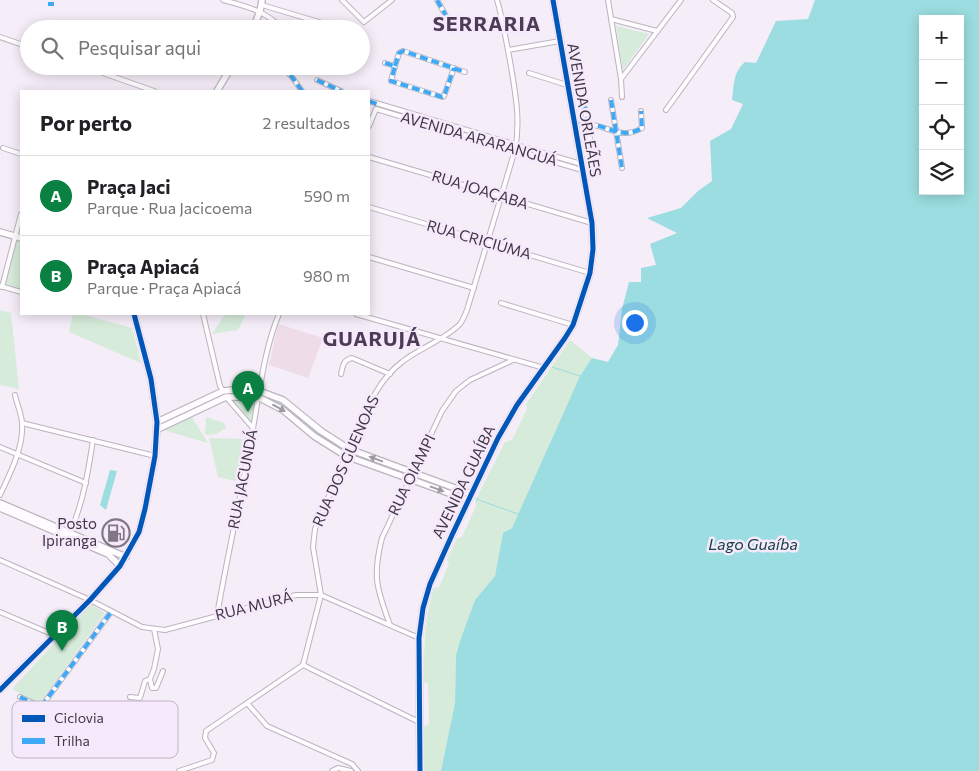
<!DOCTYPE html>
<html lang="pt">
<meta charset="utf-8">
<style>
:root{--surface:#fff;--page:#f2f2f2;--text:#202124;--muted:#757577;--line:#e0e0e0;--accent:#0b8043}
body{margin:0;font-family:Commissioner,sans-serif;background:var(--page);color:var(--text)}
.controls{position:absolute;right:15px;top:15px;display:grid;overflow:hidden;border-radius:0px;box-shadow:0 2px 12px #0003}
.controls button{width:45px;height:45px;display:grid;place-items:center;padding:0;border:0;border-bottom:1px solid var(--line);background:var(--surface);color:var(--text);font:25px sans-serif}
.you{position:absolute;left:634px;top:322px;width:18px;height:18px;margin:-12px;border:4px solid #fff;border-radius:50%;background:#1a73e8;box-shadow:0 0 0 8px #1a73e833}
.badge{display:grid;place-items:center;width:32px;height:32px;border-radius:50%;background:var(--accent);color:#fff;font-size:16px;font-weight:700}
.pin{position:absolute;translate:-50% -41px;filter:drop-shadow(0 1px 2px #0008)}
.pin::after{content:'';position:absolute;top:26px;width:18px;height:15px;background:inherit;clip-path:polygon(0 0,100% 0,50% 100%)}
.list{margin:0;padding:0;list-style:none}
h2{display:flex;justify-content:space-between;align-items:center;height:65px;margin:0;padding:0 20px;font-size:21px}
h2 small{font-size:16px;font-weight:400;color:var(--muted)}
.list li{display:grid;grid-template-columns:32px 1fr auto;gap:15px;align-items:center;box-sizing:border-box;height:80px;padding:0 20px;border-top:1px solid var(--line)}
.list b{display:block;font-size:19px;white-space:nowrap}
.list p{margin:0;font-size:16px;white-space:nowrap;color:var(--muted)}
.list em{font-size:16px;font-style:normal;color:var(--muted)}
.icon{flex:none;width:28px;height:28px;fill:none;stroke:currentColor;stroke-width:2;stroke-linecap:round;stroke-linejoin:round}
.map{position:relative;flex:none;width:979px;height:771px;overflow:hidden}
.search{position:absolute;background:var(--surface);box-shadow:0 2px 12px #0003;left:20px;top:20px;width:350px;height:55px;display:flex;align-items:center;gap:12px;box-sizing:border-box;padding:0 18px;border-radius:28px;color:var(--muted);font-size:19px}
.panel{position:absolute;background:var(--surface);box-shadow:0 2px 12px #0003;left:20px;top:90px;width:350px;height:225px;border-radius:0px}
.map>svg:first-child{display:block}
</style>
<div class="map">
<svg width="979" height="771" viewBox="0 0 979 771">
<rect width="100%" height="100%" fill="#f5edf8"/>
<polygon fill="#eedde8" points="278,324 323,338 308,378 269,365"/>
<g fill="#d6ebd9">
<polygon points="616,26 649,34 623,70"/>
<polygon points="17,240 21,241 21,289 5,284"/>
<polygon points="0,310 11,313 19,389 0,385"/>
<polygon points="73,314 81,314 132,328 141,363 69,332"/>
<polygon points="225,314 246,314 238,330 212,334"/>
<path d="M570,340L592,358L580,376L512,528L503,533L495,576L475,600L461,638L456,655L455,703L441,771H424V726L429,724L428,683L424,682C424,650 424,619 434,588L439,587L449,564L447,560L457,538L462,537L476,506L475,501L505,442L512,440L527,409L526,404Z"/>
<polygon points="230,399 255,400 252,425"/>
<polygon points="190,414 208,443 163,430 165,426"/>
<polygon points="206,417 224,423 226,428 216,434 205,435"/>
<polygon points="209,438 246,439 239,471 235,481 218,477"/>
<polygon points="90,604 105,613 39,704 12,689"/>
</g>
<g fill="#9bdde0" fill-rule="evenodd">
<path d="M815,0H979V771H441L455,703L456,655L461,638L475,600L495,576L503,533L512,528L580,376L592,358L608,362L618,345L622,309L629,282H641V268L656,265L650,244L677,233L647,218L681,208L698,191L712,181L710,141L731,129L743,104L732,100C734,85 733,72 745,62L756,63L776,21L808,19ZM923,19H960V191H923Z"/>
<polygon points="110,470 117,471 106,510 100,505"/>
</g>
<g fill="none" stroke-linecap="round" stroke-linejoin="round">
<g stroke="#9bdde0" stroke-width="1">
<polyline points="552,367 580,376"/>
<polyline points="264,396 283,405 317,433 343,450"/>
<polyline points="352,454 407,475"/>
<polyline points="415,478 462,494"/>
<polyline points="476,499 518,514"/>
</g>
<g stroke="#bbb4bf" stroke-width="6">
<g id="street">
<path d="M223,0C248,7 264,10 283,29"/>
<polyline points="342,0 364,22 392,0"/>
<polyline points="437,0 453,28"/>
<polyline points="608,0 621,79 622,97"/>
<polyline points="262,5 342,29"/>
<polyline points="611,19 657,31"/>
<polyline points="0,37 29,47"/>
<polyline points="508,50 560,41"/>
<polyline points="385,63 395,66 391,81 442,97 444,96 454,68"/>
<polyline points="83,66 154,91"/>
<polyline points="282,66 292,77 302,91"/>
<polyline points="395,66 399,53 403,51 465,72"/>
<polyline points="529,73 567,85"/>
<polyline points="621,79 681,0"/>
<polyline points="317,80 341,91"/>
<polyline points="582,93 594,162"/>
<polyline points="611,100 622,168"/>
<polyline points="369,101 581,164"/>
<polyline points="376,109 582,170"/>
<polyline points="666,110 733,17 732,13 713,0"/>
<path d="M574,125C578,125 583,124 586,124C608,125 620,141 642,128L641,111"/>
<polyline points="369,126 376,109"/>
<polyline points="3,148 21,154"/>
<polyline points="369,157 592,223"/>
<polyline points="369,207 590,273"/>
<polyline points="369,257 474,288"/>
<polyline points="0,286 21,292"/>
<polyline points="2,287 21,214"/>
<polyline points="501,303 573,325"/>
<polyline points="203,314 220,386 223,391"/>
<polyline points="356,314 544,368"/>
<path d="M341,374C343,366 343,360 352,358L390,374"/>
<polyline points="226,397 253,428"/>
<polyline points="22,423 155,456"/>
<polyline points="0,447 86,483"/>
<path d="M349,449C364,418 374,383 402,362C418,349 446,339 460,324C463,320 465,315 467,310L515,150C521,120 515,91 510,61C506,41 503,20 497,0"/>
<path d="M0,495C10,473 24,448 22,422C21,413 17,404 15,395"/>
<path d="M70,533C83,503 88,473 93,440"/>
<polyline points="0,560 90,600 142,627 165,630 296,595 321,595 419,638"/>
<polyline points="0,612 54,635"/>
<path d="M217,615C228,553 242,491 253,428C260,390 264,350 279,314"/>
<path d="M390,625C377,589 372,577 382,538L442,411L456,391L470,380L513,360"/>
<polyline points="303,665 419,722"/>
<polyline points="150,679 152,688 156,688 163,671"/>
<polyline points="20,697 41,707 111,612"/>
<polyline points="130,697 140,698 145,681 150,679 154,669 158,649 154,629"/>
<polyline points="247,703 267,726 352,764 358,771"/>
<polyline points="179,771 212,760 214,753 205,738 206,731 303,665 321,595 313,547 315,529 346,456"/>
<polyline points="332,771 338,768 351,771"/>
</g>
</g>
<g stroke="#bbb4bf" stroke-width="8">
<g id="secondary">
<polyline points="253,29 260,11 262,0"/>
<polyline points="217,91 232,66"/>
<polyline points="0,232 21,238"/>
<polyline points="157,422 223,391 243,389 259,391 283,400 321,431 349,449 471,494"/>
<polyline points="158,429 226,397 258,397 283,410 314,436 346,456 468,500"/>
<polyline points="0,503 126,557"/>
<polyline points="0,508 108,554 120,566"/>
<polyline points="0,690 90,600 120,566 139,532 145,509 155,456 157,422 151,379 134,314"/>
<polyline points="420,771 419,638 423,608 430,584 452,535 498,438 517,405 565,338 573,325 590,273 593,249 592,223 553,0"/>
</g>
</g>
<use href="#street" stroke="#fefcfe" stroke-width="4"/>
<use href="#secondary" stroke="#fefcfe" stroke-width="5.5"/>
<g stroke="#3fa9f5" stroke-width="4" stroke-dasharray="8 4" stroke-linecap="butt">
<polyline points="437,0 453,28"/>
<polyline points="48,4 54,4"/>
<polyline points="385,63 395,66 391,81 442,97 444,96 454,68"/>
<polyline points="282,66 292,77 302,91"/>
<polyline points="395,66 399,53 403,51 465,72"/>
<polyline points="317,80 341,91"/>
<polyline points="582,93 594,162"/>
<polyline points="611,100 622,168"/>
<polyline points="369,101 377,104"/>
<path d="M574,125C577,125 582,124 586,124C607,124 620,141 642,128L641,111"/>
<polyline points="20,697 41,707 111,612"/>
</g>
<g stroke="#f6e9fc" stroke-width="8">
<g id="cycleway">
<polyline points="0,690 90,600 120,566 139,532 145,509 155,456 157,422 151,379 134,314"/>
<polyline points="420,771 419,638 423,608 430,584 452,535 498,438 517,405 565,338 573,325 590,273 593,249 592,223 553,0"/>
</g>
</g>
<use href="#cycleway" stroke="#0057b8" stroke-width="5"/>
</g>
<defs><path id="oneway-solid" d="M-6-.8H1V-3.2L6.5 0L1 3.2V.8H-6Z" transform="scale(1.25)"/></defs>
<g fill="#9f9aa1">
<use href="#oneway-solid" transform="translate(279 408) rotate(29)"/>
<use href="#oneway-solid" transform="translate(376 459) rotate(-160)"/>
<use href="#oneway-solid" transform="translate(437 489) rotate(20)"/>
</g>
<defs>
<g id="fuel-ring" transform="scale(1.4375)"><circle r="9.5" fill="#f6e9fc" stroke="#7f7783" stroke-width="1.5"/><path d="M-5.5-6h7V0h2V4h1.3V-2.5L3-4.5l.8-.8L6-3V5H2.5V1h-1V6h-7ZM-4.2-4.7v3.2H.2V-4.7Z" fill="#7f7783"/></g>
</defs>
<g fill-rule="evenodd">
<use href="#fuel-ring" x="116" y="533"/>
</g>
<g text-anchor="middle" stroke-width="5" stroke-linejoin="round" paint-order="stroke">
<g font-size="15" fill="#403844" stroke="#f6e9fc">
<text transform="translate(584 110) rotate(80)" y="5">AVENIDA ORLEÃES</text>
<text transform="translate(479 139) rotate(16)" y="5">AVENIDA ARARANGUÁ</text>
<text transform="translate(480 190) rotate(17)" y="5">RUA JOAÇABA</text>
<text transform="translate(479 240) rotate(16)" y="5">RUA CRICIÚMA</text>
<text transform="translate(346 461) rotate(-66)" y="5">RUA DOS GUENOAS</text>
<text transform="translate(412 475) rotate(-64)" y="5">RUA OIAMPI</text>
<text transform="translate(243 479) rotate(-79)" y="5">RUA JACUNDÁ</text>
<text transform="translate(464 482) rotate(-64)" y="5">AVENIDA GUAÍBA</text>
<text transform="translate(254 606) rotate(-14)" y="5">RUA MURÁ</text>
</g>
<g font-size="15" fill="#403844" stroke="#f6e9fc" text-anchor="end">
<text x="97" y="529">Posto<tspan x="97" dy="17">Ipiranga</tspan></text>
</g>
<g font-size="16" font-style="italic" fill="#154242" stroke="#f6e9fc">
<text x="753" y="550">Lago Guaíba</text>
</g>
<g font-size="20" font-weight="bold" letter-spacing="1" fill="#4c3c55" stroke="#f6e9fc">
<text x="487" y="31">SERRARIA</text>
<text x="372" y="346">GUARUJÁ</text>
</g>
</g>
<rect x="12" y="701" width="166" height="57" rx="8" fill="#f6e9fc" stroke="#bfb4c5" stroke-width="1"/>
<rect x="22" y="715" width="23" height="7" fill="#0057b8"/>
<rect x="22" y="738" width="23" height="6" fill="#3fa9f5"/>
<g font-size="14" fill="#403844">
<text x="54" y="723">Ciclovia</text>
<text x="54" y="746">Trilha</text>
</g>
</svg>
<div class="controls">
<button>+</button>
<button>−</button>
<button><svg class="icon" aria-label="locate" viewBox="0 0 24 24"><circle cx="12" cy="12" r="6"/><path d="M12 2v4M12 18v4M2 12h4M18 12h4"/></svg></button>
<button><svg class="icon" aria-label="layers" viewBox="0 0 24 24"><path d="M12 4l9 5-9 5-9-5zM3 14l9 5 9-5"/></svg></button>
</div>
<div class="you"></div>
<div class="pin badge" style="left:248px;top:412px">A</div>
<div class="pin badge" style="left:62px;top:651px">B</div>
<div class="search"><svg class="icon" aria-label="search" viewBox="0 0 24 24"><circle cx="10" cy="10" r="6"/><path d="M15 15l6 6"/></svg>Pesquisar aqui</div>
<section class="panel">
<h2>Por perto<small>2 resultados</small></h2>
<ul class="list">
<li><span class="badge">A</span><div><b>Praça Jaci</b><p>Parque · Rua Jacicoema</p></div><em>590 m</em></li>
<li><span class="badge">B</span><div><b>Praça Apiacá</b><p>Parque · Praça Apiacá</p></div><em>980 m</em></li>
</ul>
</section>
</div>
